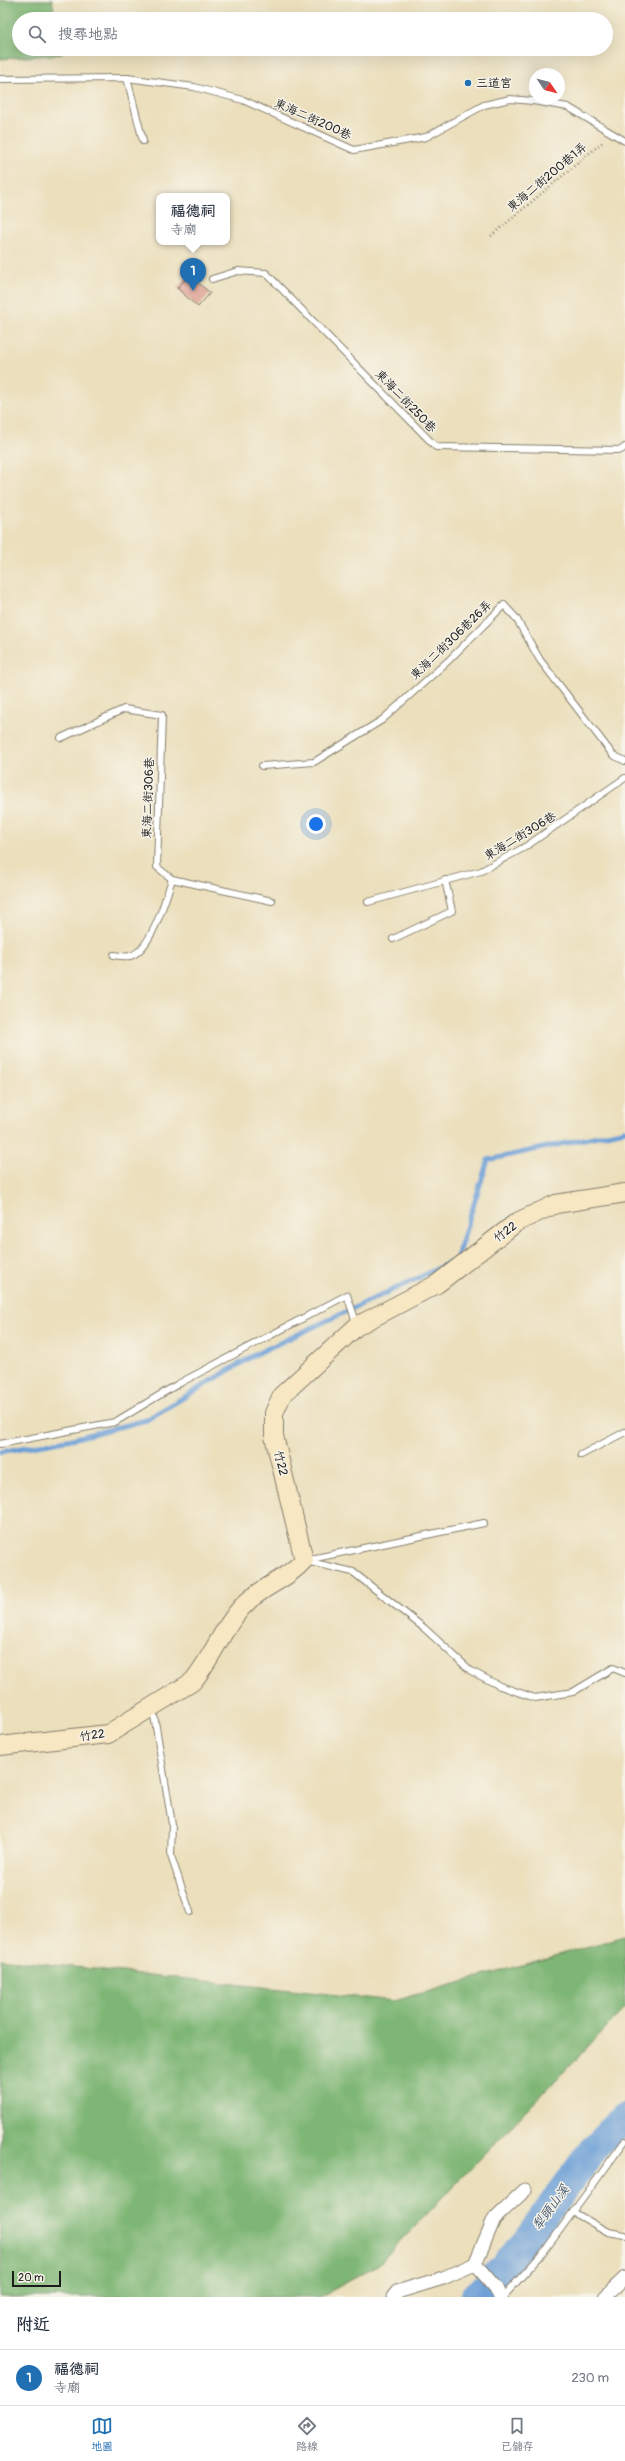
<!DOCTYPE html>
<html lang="zh-TW">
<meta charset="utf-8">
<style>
:root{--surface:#fff;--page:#f6f6f7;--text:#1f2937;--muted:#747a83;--line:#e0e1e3;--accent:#1f6fb2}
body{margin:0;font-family:Pangolin,"LXGW WenKai TC",sans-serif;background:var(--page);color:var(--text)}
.compass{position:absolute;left:529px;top:68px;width:36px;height:36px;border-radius:50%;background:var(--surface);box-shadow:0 4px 16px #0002;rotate:125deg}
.scale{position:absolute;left:12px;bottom:10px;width:49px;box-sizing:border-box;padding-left:4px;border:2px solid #1c1c1c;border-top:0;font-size:11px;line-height:14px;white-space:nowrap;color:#1c1c1c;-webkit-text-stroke:3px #f7f3e8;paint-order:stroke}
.you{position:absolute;left:316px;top:824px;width:14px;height:14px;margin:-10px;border:3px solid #fff;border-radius:50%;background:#1a73e8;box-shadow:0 0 0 6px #1a73e833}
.badge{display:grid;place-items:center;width:26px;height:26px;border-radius:50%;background:var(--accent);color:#fff;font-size:13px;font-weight:700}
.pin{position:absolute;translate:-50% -33px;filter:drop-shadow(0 1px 2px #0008)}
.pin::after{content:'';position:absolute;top:21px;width:14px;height:12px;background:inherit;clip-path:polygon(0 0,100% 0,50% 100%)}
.popup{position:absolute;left:156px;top:193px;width:74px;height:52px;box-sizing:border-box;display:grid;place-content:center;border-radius:8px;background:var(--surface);filter:drop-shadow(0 1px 3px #0005);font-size:13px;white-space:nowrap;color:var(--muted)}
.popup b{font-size:15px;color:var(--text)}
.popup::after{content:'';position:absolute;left:50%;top:100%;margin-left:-8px;border:8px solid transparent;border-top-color:var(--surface)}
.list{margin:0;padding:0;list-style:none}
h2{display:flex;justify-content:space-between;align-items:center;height:52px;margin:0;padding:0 16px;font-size:17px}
h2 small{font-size:13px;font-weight:400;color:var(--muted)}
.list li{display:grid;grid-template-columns:26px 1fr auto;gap:12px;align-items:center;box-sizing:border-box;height:56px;padding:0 16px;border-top:1px solid var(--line)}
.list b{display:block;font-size:15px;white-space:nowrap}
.list p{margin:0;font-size:13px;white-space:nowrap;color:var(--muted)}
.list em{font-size:13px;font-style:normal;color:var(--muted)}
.icon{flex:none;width:22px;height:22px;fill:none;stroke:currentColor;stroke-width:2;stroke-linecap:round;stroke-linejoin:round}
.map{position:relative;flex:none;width:625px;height:2297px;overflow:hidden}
.search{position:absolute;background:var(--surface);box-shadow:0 4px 16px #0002;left:12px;right:12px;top:12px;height:44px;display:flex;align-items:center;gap:10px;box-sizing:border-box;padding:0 14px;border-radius:22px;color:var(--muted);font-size:15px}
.sheet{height:108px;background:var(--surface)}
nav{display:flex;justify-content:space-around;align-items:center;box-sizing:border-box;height:56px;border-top:1px solid var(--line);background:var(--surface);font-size:11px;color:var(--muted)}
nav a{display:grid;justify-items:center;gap:2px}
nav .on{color:var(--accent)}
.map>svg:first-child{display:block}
</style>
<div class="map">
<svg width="625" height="2297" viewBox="0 0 625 2297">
<rect width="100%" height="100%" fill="#f7f3e8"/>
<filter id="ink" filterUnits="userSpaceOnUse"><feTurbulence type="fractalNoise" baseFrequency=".025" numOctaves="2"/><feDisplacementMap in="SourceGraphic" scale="8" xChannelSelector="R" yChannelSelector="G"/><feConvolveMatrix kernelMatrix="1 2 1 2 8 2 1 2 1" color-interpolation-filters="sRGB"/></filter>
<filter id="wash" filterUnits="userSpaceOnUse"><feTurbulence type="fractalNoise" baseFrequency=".012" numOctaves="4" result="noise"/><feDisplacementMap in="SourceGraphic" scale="16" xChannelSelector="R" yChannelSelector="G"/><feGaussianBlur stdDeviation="0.9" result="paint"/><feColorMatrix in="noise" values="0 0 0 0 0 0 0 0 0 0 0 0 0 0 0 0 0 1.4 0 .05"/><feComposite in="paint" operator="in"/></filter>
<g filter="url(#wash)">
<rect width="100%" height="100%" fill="#ebdfbc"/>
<g fill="#7eb674" stroke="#4d6948">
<polygon points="0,0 52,0 56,19 19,19 19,49 61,49 62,54 0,59"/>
<polygon points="625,1936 625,2008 378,2265 320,2297 0,2297 0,1959 394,2001"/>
</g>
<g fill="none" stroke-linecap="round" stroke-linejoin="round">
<polyline stroke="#6a9ed6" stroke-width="5" points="0,1452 72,1439 146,1420 256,1354 456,1260 488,1160 625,1130"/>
<polyline stroke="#6a9ed6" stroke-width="29" points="475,2297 519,2250 593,2149 625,2117"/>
</g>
<g id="blocks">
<polygon fill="#da9488" points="189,275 210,293 198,307 177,288"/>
</g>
</g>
<g filter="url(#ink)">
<use href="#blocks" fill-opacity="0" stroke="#847e6c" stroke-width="1"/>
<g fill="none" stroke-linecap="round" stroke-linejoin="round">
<g stroke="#847e6c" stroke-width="8">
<g id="lane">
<polyline points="127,78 143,141"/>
<polyline points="0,79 127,78 194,87 243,100 354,150 426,137 484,105 510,99 533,101 568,107 625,141"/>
<polyline points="212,279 238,271 266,273 436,447 621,450 625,447"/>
<polyline points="61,738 124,709 162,715 157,867 172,879 272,901"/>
<polyline points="262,766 314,762 382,720 448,661 504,605 516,618 540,660 613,755 625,761"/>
<polyline points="368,902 481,871 525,847 625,778"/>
<polyline points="393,939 452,911 445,880"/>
<path d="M114,955C119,956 125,957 130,956C151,951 166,898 172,879"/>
<polyline points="0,1444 115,1422 178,1384 347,1295 357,1325"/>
<polyline points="581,1455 625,1432"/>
<polyline points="306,1560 484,1523"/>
<polyline points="306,1561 353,1572 424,1628 471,1671 500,1686 535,1698 573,1692 613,1668 625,1673"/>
<polyline points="153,1709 172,1824 171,1856 190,1912"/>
<polyline points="573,2212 608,2232 625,2235"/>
<polyline points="503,2297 543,2253 625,2141"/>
</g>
</g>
<g stroke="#847e6c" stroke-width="15">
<g id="street">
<polyline points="393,2297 397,2292 443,2278 475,2264"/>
<polyline points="500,2297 496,2288 475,2264 494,2219 525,2190"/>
<polyline points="605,2297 625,2278"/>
</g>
</g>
<g stroke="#847e6c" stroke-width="20">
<path id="secondary" d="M0,1746L108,1734L192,1682C212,1659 222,1628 243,1606C260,1587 287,1580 304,1560L274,1436V1413L282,1395L357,1326L437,1284L517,1222L556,1204L625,1193"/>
</g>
<polyline stroke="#847e6c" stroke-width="2.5" stroke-dasharray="1 3" stroke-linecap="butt" points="491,236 604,141"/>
<use href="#lane" stroke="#fff" stroke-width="6"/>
<use href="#street" stroke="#fff" stroke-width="13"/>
<use href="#secondary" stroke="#f8e7c3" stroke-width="18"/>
</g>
</g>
<circle fill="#1f6fb2" stroke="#f7f3e8" stroke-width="1.5" cx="468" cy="83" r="4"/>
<g text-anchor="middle" stroke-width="3" stroke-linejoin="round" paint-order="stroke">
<g font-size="12" fill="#1c1c1c" stroke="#f7f3e8" text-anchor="start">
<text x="476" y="87">三道宮</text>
</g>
<g font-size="12" fill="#1c1c1c" stroke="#f7f3e8">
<text transform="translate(313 119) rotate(24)" y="4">東海二街200巷</text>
<text transform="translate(547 177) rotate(-40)" y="4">東海二街200巷1弄</text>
<text transform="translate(406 401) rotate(46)" y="4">東海二街250巷</text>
<text transform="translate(451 640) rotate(-44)" y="4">東海二街306巷26弄</text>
<text transform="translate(148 798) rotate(-88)" y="4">東海二街306巷</text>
<text transform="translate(520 836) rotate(-31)" y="4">東海二街306巷</text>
<text transform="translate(505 1232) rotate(-37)" y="4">竹22</text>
<text transform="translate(281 1463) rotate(77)" y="4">竹22</text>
<text transform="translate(92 1735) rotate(-8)" y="4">竹22</text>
</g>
<g font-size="13" font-style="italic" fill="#3f5670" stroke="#f7f3e8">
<text transform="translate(550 2207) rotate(-54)" y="5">犁頭山溪</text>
</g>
</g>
</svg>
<svg class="compass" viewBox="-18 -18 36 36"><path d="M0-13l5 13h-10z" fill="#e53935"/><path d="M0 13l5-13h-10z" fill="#747a83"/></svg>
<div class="scale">20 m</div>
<div class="you"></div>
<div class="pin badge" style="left:193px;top:291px">1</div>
<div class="popup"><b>福德祠</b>寺廟</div>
<div class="search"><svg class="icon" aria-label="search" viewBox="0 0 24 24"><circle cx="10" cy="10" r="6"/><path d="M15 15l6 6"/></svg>搜尋地點</div>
</div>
<section class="sheet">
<h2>附近<small></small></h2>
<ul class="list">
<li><span class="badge">1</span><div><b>福德祠</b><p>寺廟</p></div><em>230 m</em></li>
</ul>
</section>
<nav>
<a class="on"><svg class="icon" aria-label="map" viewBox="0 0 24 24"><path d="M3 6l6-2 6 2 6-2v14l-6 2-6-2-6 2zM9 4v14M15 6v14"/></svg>地圖</a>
<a><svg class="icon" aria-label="directions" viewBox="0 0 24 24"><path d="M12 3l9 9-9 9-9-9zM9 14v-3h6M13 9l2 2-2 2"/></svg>路線</a>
<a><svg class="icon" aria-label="saved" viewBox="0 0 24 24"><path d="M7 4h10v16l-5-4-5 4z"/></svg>已儲存</a>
</nav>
